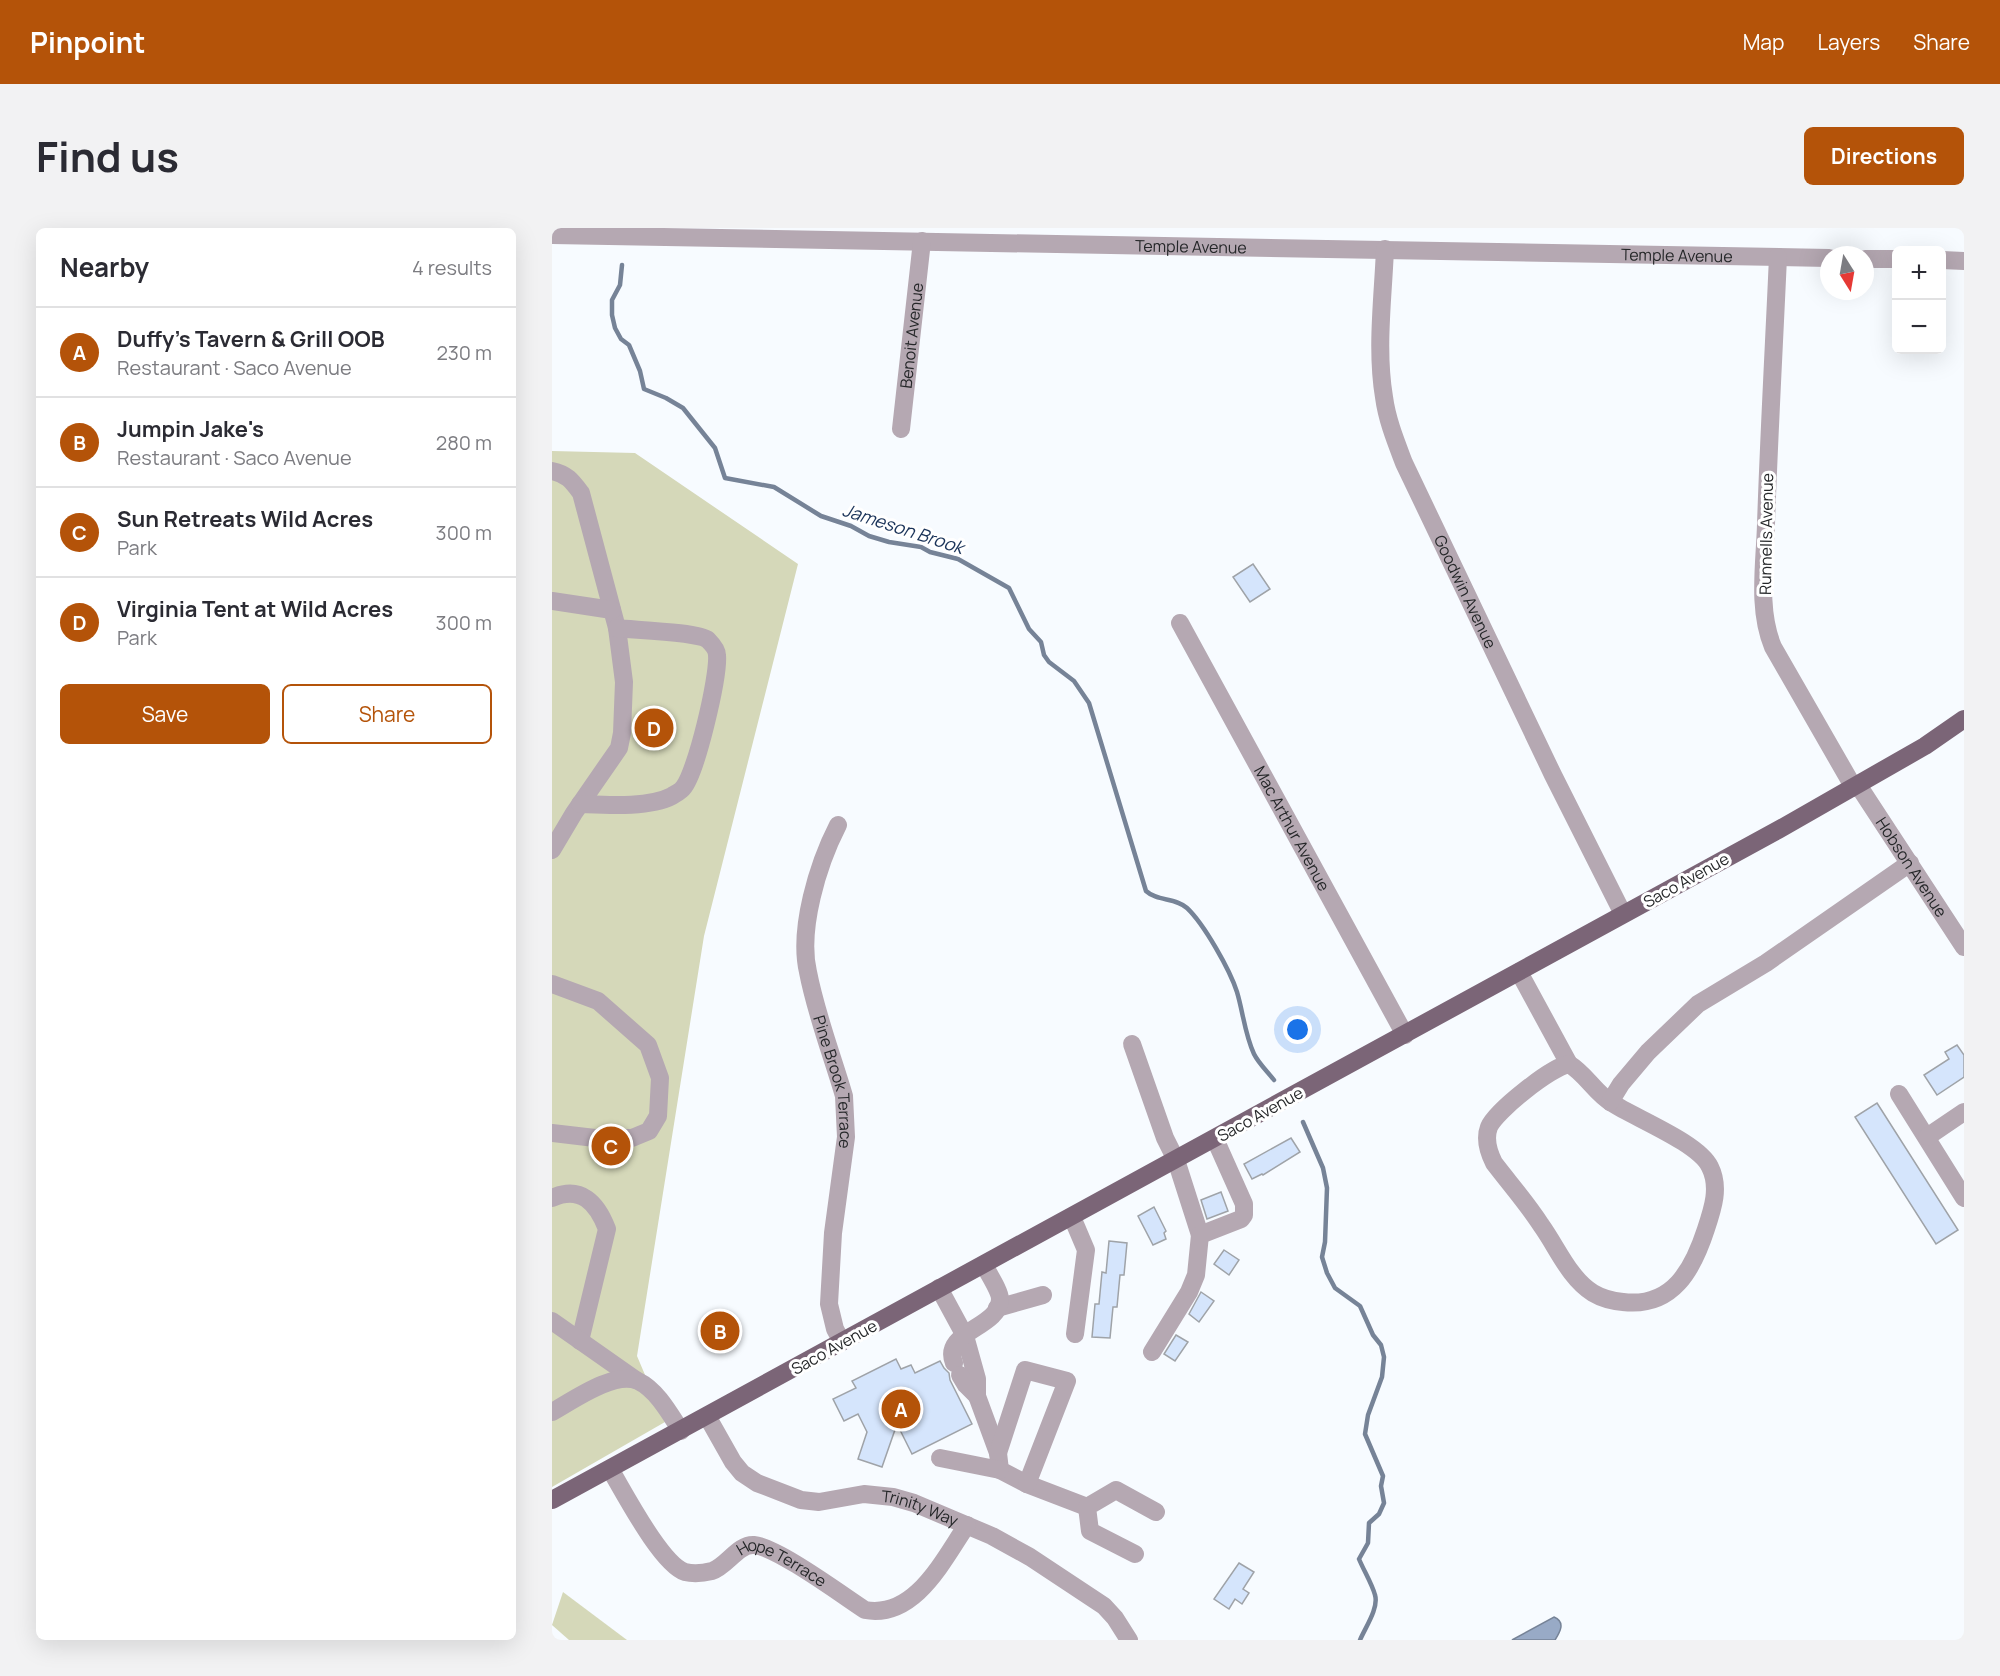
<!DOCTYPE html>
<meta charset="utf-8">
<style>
:root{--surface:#fff;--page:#f2f2f3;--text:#2b2b33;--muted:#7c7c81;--line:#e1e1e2;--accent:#b45309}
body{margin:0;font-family:Manrope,sans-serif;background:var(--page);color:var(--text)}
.controls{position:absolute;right:18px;top:18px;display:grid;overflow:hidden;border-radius:9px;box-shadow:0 6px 24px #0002}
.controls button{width:54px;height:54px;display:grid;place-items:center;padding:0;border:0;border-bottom:2px solid var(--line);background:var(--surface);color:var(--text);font:30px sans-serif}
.compass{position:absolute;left:1268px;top:18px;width:54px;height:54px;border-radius:50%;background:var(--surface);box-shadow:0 6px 24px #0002;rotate:169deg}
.you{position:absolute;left:746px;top:802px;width:21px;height:21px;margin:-15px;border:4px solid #fff;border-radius:50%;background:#1a73e8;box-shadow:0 0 0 9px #1a73e833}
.badge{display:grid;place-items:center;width:39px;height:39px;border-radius:50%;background:var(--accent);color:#fff;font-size:20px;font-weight:700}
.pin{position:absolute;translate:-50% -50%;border:3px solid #fff;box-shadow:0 2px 6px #0006}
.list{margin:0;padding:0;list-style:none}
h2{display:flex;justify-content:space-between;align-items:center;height:78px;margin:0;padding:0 24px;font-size:26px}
h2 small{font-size:20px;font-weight:400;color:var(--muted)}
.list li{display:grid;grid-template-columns:39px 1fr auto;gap:18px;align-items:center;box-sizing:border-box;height:90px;padding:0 24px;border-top:2px solid var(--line)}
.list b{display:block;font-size:22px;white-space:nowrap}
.list p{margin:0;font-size:20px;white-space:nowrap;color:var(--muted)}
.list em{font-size:20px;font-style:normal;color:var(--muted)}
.actions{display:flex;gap:12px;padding:18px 24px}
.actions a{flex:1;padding:14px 0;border:2px solid var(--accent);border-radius:9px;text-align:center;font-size:21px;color:var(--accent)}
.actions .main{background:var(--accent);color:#fff}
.map{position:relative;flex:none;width:1412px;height:1412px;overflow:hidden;border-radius:9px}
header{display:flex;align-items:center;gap:36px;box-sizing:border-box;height:84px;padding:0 30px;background:var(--accent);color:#fff}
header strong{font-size:28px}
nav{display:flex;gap:33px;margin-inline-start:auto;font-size:21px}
.intro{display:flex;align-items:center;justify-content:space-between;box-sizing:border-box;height:144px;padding:0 36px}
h1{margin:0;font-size:42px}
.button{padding:15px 27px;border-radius:9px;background:var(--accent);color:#fff;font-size:21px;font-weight:700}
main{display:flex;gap:36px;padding:0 36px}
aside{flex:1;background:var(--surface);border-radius:9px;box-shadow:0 6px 24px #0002}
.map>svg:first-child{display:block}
</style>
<header>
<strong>Pinpoint</strong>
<nav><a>Map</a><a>Layers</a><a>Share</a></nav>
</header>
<div class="intro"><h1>Find us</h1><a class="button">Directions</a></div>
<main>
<aside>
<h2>Nearby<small>4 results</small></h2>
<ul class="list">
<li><span class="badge">A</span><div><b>Duffy's Tavern &amp; Grill OOB</b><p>Restaurant · Saco Avenue</p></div><em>230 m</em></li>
<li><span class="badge">B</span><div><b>Jumpin Jake's</b><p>Restaurant · Saco Avenue</p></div><em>280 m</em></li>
<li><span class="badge">C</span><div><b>Sun Retreats Wild Acres</b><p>Park</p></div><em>300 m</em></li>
<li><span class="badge">D</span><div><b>Virginia Tent at Wild Acres</b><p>Park</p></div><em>300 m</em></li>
</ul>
<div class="actions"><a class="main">Save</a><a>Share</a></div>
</aside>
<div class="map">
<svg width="1412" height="1412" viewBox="0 0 1412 1412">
<rect width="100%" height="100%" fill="#f7fbff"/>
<g fill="#d5d8b9">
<polygon points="0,223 83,225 246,336 152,708 85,1128 113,1194 0,1259"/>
<polygon points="11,1364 75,1412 17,1412 0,1397"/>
</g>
<path fill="#98aac6" stroke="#768397" stroke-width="1.5" d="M1002,1389C1014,1394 1008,1404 1003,1412H960Z"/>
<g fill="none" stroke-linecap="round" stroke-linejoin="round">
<g stroke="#768397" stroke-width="4.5">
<path d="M70,37L68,57L60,72V87L63,100L69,111L77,117L88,143L92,161L114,170L131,180L163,220L173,250L222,259L269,288L299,298L317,308L337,314L369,319L378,324L406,331L457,360L477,401L489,414L492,427L497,434L522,453L537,475L594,663C606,674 623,669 635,680C652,696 678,742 685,764C691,784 693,807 702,826C707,836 716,844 722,852"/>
<path d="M751,894L771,940L775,960L773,1014L770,1029L775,1045L783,1060L808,1078L821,1107L829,1117L832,1129L830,1149L816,1187L813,1206L831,1248L829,1258L832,1275L827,1286L817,1295L816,1315L807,1331C812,1343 820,1356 823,1367C827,1380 813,1400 808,1412"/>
</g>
</g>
<g fill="#d5e5fc" stroke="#9fa3a8" stroke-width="1.5">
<polygon points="701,336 718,361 698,374 681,349"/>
<polygon points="1405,817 1412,827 1412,849 1385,867 1372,847 1397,831 1393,824"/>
<polygon points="1325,875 1406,1002 1384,1016 1303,889"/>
<polygon points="739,910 748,924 711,947 710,946 700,951 692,936"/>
<polygon points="669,964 676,983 655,991 649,972"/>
<polygon points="602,979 614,1003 612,1005 614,1011 601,1017 586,988"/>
<polygon points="557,1013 575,1015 572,1047 568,1047 565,1079 561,1079 558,1110 540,1109 543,1076 547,1076 550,1044 554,1045"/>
<polygon points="672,1022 687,1032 677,1047 662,1036"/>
<polygon points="649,1064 662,1073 647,1094 637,1086"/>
<polygon points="624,1107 636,1114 623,1133 612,1126"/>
<polygon points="344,1131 349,1141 359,1137 363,1145 388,1133 392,1140 397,1145 398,1152 420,1196 360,1226 345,1196 330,1239 306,1231 315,1204 306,1186 292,1193 281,1171 304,1160 300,1153"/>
<polygon points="687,1335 702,1344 691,1361 697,1365 690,1376 683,1371 677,1381 662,1371"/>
</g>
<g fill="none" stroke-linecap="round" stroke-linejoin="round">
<g stroke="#b5a8b2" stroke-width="18">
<path id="s1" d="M0,7L1277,30"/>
<path id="s2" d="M833,21C831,70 824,121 832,169C835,192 844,214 852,235L1001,547L1071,686"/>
<path d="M1226,29C1222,118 1217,207 1214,296C1213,335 1205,381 1221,419L1302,560"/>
<polyline points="1313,31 1344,31"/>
<polyline points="1390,32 1412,33"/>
<path id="s3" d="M349,201L370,13"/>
<path d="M0,243C15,246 20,253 29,265L65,400L72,454L70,505L67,520L22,585L0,622"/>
<polyline points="0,373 60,382"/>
<path id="s4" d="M628,395L853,807"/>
<path id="s5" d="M1306,557L1412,719"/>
<path d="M28,576C54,577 97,580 120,568C123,566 129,563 131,560C144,546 167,448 165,427C165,422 160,416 156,412C147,404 81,402 65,400"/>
<path id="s6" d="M286,597C266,636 246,701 256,744C264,786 280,827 292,868L294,909L281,1005L277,1076L283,1101L290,1114"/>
<polyline points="967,744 1017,836"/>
<polyline points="0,756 46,773 96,817 108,850 106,888 97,903 80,910 43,910 0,905"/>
<polyline points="580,816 613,910 624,932 648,1007"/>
<path d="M1017,836C1034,846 1043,865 1060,875C1083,890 1147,915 1158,939C1168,959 1161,980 1154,1001C1141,1041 1121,1080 1071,1074C1060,1073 1051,1071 1041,1065C1017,1050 1005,1019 989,997C975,975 958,956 942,935C937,925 932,912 937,899C944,883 999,839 1017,836Z"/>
<polyline points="1347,866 1412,970"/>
<polyline points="1058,874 1069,856 1096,824 1146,776 1214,735 1358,635"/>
<polyline points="1375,909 1412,884"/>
<path d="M0,970C29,957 45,975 55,1001L28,1113"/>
<polyline points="520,989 534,1022 523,1106"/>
<polyline points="387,1060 413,1108 425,1151 425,1168 446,1225 448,1242 475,1256 535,1279"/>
<polyline points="445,1080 491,1067"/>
<polyline points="0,1093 84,1152"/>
<polyline points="600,1124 637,1064 644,1047 648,1007 689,991 692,987 692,976 663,911"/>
<path d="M402,1135C389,1103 448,1100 448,1071C448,1063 436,1045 432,1037"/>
<polyline points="408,1147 414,1157 425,1168"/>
<path d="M0,1184C20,1173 63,1142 86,1153C105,1162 118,1186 129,1203"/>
<path id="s7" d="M155,1188L181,1234L190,1245L205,1255L249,1272L267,1274L312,1266L341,1269L362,1275L440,1308L478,1329L552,1378L563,1390L577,1412"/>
<polyline points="446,1225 473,1142 515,1153 475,1256"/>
<polyline points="388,1230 448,1242"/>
<path id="s8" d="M58,1241C72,1264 109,1336 133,1344C141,1346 152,1345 160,1343C175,1338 186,1316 202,1317C225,1319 290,1367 313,1382C363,1391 391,1332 415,1297"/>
<polyline points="583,1326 538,1303 535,1279 564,1262 604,1284"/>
</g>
<polyline stroke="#7b6577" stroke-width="18" points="0,1272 1226,602 1373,518 1412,491"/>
</g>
<g text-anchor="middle" stroke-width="6" stroke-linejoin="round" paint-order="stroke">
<g font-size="16" fill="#252729" stroke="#fff">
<text dy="6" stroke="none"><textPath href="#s1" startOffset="639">Temple Avenue</textPath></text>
<text dy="6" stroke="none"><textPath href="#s1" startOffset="1125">Temple Avenue</textPath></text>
<text dy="6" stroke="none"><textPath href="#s3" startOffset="94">Benoit Avenue</textPath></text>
<text transform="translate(1214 306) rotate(-89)" y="6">Runnells Avenue</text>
<text dy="6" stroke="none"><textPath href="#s2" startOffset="360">Goodwin Avenue</textPath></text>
<text dy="6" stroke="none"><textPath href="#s4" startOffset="234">Mac Arthur Avenue</textPath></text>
<text dy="6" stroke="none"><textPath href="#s5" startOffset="98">Hobson Avenue</textPath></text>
<text transform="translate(1134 652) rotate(-29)" y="6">Saco Avenue</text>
<text dy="6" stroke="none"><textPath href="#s6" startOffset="266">Pine Brook Terrace</textPath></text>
<text transform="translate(708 886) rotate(-29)" y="6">Saco Avenue</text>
<text transform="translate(282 1119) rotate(-29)" y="6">Saco Avenue</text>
<text dy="6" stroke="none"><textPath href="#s7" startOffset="254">Trinity Way</textPath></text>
<text dy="6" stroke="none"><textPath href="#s8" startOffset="238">Hope Terrace</textPath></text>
</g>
<g font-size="18" font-style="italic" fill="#1a3359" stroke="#fff">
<text transform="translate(351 301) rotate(18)" y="6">Jameson Brook</text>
</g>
</g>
</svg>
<div class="controls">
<button>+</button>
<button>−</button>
</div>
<svg class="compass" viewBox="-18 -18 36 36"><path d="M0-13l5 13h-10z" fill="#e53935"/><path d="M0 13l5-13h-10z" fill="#7c7c81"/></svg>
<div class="you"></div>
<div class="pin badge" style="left:349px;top:1181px">A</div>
<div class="pin badge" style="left:168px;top:1103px">B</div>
<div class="pin badge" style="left:59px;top:918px">C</div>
<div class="pin badge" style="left:102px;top:500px">D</div>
</div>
</main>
